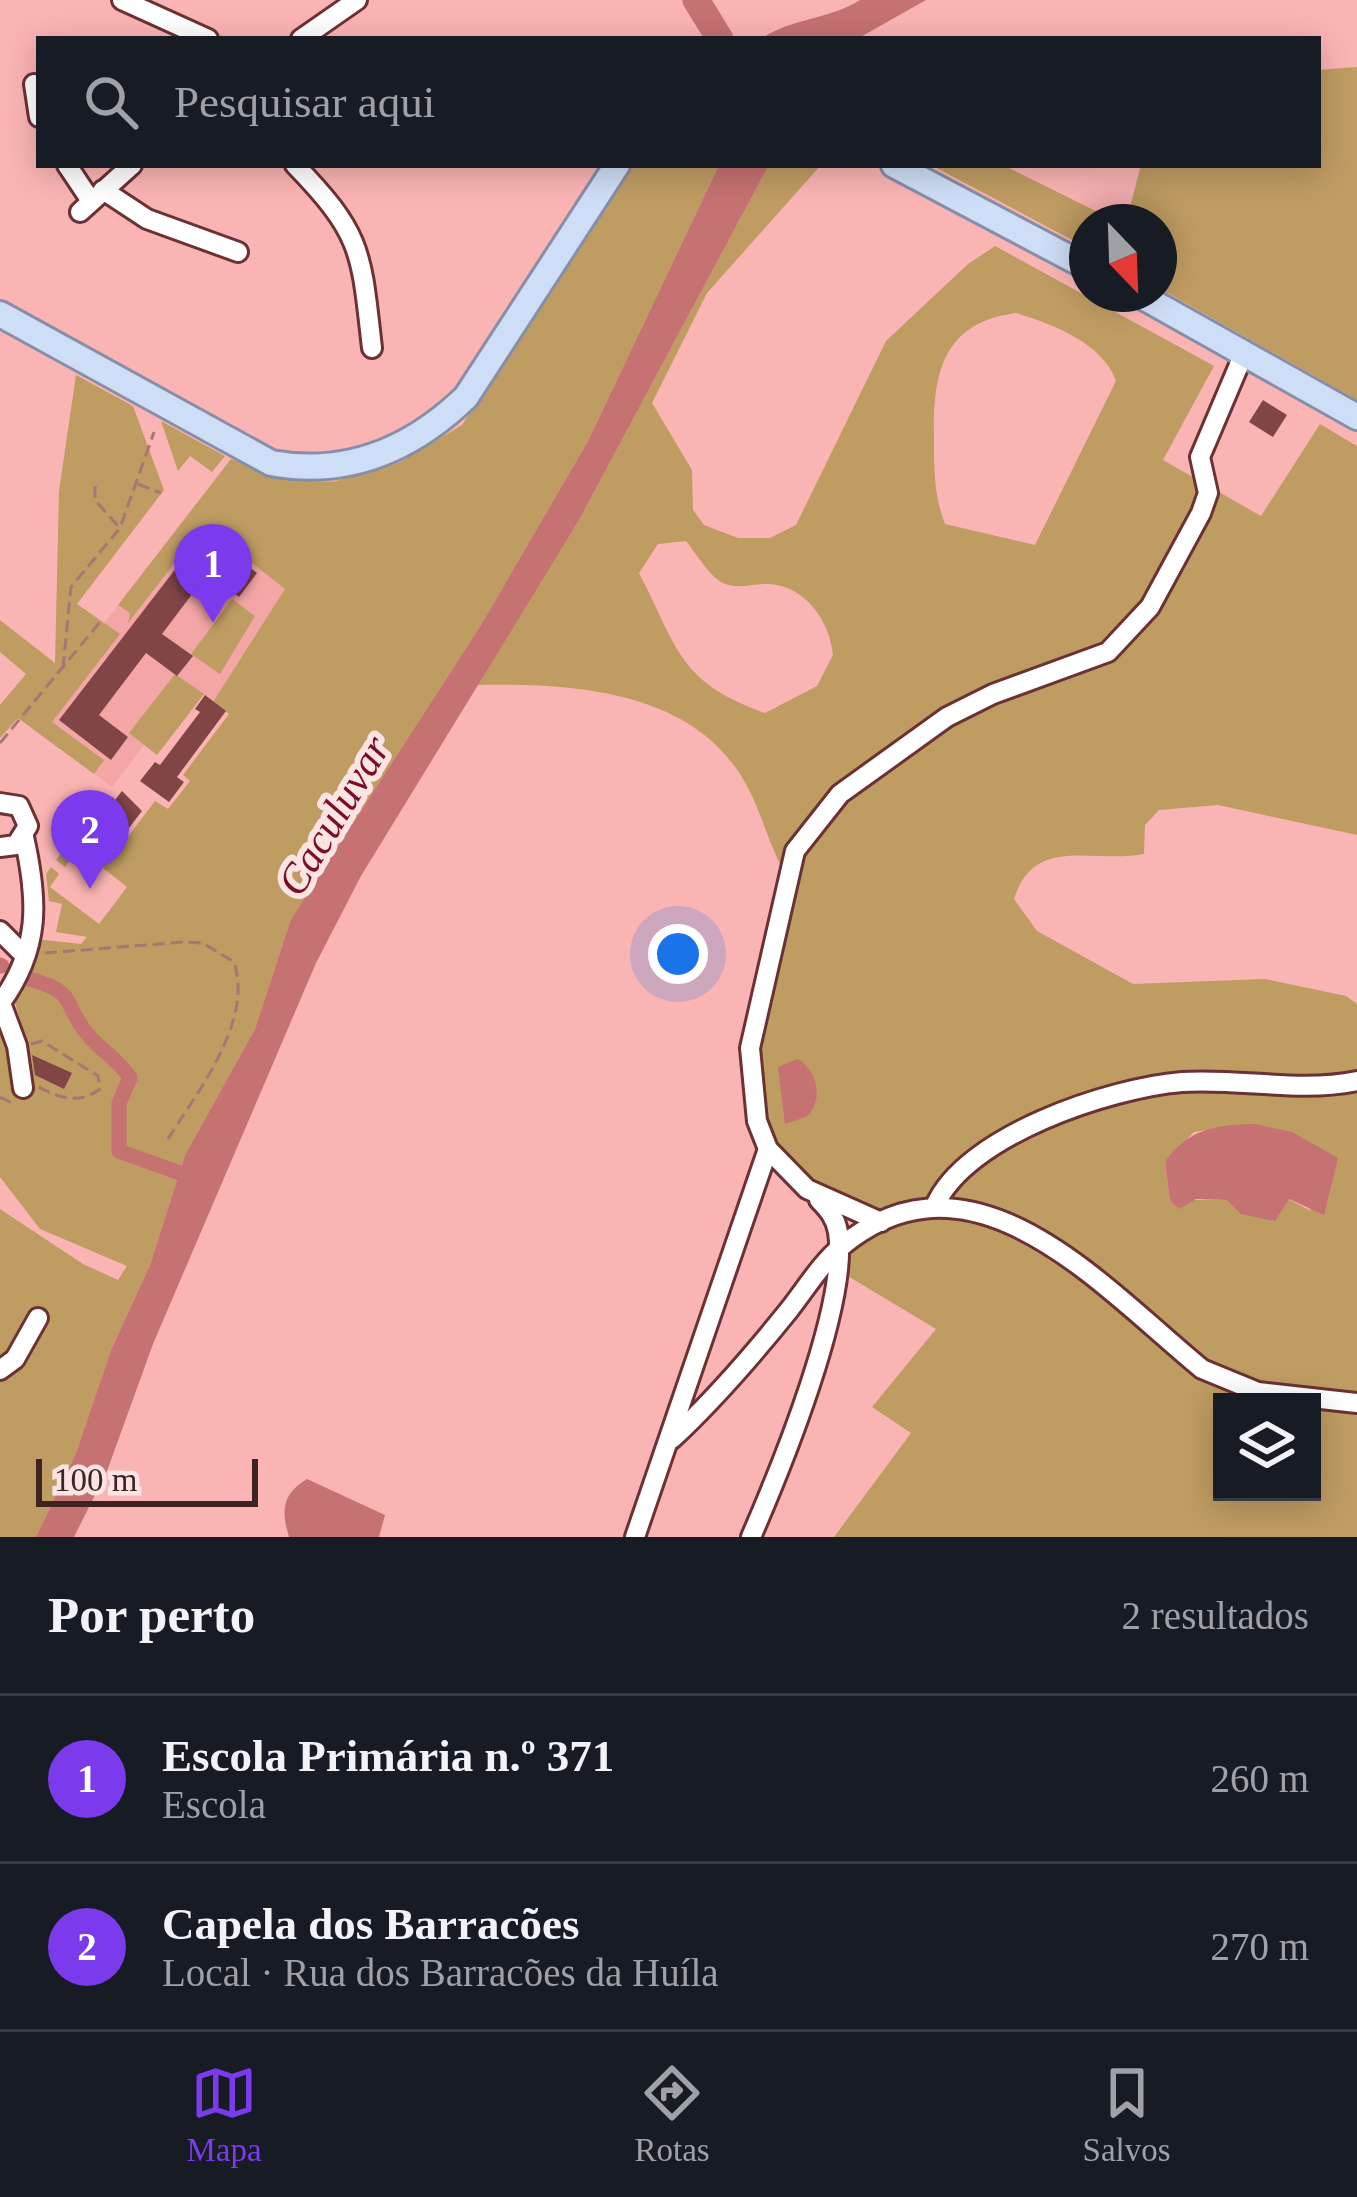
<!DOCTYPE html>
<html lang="pt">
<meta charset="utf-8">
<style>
:root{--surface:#171b24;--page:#242831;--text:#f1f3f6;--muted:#9ea1a6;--line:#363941;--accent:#7c3aed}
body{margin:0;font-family:"Times New Roman",serif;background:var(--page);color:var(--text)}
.controls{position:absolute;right:36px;bottom:36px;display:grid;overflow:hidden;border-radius:0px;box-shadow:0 6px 30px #0003}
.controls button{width:108px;height:108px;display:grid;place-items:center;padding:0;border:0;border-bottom:3px solid var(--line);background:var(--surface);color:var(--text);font:60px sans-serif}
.compass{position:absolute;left:1069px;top:204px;width:108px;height:108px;border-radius:50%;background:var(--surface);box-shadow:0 6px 30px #0003;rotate:157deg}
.scale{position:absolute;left:36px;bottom:30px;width:222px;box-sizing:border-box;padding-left:12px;border:6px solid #3e2323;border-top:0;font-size:33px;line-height:42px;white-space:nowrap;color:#3e2323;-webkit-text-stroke:9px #fbe4e3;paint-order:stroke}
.you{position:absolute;left:678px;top:954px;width:42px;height:42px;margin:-30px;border:9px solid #fff;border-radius:50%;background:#1a73e8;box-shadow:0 0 0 18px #1a73e833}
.badge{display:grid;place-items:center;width:78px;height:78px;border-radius:50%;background:var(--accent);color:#fff;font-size:39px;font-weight:700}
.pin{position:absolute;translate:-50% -99px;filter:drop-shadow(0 3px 6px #0008)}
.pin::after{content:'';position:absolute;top:63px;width:42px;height:36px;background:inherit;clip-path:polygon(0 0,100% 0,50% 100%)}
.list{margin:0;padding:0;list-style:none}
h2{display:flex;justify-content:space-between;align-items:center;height:156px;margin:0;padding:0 48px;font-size:51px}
h2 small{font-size:39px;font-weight:400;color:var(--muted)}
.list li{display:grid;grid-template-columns:78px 1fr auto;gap:36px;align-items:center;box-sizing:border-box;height:168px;padding:0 48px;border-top:3px solid var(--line)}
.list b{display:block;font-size:45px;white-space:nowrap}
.list p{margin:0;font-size:39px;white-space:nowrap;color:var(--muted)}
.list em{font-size:39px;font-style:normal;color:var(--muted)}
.icon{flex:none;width:66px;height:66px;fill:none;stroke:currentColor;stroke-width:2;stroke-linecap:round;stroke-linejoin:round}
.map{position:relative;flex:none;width:1357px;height:1537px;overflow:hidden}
.search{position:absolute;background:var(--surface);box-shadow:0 6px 30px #0003;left:36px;right:36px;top:36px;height:132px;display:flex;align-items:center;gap:30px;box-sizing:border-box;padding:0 42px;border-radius:0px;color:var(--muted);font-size:45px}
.sheet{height:492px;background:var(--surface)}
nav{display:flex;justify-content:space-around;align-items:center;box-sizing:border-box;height:168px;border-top:3px solid var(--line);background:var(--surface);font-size:33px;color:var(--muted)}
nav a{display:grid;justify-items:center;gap:6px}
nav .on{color:var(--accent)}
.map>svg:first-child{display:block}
</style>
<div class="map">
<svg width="1357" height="1537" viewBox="0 0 1357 1537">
<rect width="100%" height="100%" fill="#fbb4b4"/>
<polygon fill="#f4a6a6" points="231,459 283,479 353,478 282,595 323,622 228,681 213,702 190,685 112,787 35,731 103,625"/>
<g fill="#bf9c62" fill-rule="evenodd">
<polygon points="1357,67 1357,400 1159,288 1159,222 1126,222 1141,165 1318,165 1318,70"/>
<polygon points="631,165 719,165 588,441 481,625 291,919 255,1029 185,1155 150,1265 111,1350 76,1453 36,1537 0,1537 0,1209 83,1264 118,1280 127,1266 40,1229 0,1177 0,1031 21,1023 15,1003 35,939 81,944 87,937 56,932 62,904 49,901 46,874 51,867 59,874 50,887 99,924 127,887 79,849 65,867 56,860 74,836 109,862 155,801 168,809 190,781 183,775 229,714 213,702 285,589 204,525 128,623 130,613 118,605 231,459 283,479 333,482 400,462 462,425"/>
<path d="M769,165H821L707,293L652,403L692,470L693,510L704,525L738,538H770L796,525L886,341L968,264L995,246L1214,366L1163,460L1261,516L1320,424L1357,446V835L1218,805L1159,810L1145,825L1144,854C1094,864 1034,834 1014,899L1037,931L1133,984L1265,979L1346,996L1357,1004V1537H834L911,1433L872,1407L936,1329L836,1269L840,1247L880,1223L782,1167L749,1084L788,879C770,849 763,816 747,786C696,689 571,683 475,685L579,520ZM1016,313C1052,324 1103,343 1116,381L1035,545L945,524C934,495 934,471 934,440C933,377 940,323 1016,313ZM686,541C696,553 709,576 723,583C739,590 753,583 769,584C806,586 830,622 833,655L817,686L765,713C678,682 678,648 639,573L658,544ZM1255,1124L1311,1211L1288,1199L1274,1221L1227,1200H1170L1165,1162L1194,1132ZM1222,1402H1312V1492H1222Z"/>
<polygon points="931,165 1003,165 1118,222 1087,222 1087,248"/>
<polygon points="76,375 133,406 164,490 77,604 120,634 52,722 104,760 94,774 18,718 0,738 0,705 26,674 0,652 0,620 55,663 59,491"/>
<polygon points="161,421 225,456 212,472 190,456 178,471"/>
<polygon points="232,599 255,616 220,674 191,654"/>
<polygon points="175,674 204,694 157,755 129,733"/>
</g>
<g fill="#c67172">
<path d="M860,0H926L857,39H761C791,18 828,20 860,0Z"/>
<polygon points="719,165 769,165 579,520 361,876 316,963 153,1344 107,1471 74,1537 36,1537 76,1453 111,1350 150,1265 185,1155 255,1029 291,919 481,625 588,441"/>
<path d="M798,1059C818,1071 824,1102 806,1117L785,1124L778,1067Z"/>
<path d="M1255,1124L1292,1132L1338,1158L1324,1215L1289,1199L1275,1221L1241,1214L1227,1200L1196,1199L1179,1209L1170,1200L1165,1162C1189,1128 1216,1125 1255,1124Z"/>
<path d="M307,1479L385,1515L379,1537H289C281,1510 282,1494 307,1479Z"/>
</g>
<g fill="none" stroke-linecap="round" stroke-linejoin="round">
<g stroke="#c67172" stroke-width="15">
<polyline points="0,965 2,966"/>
<path d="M22,977C84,993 58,1002 90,1037C103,1052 119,1060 130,1078L119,1103V1151L185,1175L190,1182"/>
</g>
<polyline stroke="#c67172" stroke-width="27" points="696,0 720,39"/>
</g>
<g fill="#814546">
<polygon points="1263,400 1287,415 1273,437 1249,422"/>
<polygon points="204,532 257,573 239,597 208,573 162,634 193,656 177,676 146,653 99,715 128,737 111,760 59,720"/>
<polygon points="205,695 226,711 177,777 184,782 169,802 140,781 155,762 160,765 200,712 195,709"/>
<polygon points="122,791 142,811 112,850 87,837 116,807 112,804"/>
<polygon points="32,1055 72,1073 64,1089 35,1075"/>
</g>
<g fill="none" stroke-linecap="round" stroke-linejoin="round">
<g stroke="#6b3133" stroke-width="24">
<g id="minor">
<polyline points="122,0 208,39"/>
<polyline points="301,39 357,0"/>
<polyline points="34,84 39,117"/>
<polyline points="67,165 91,201"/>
<path d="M295,165C363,235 361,252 372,348"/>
<polyline points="103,190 147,219 238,252"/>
<polyline points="80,212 132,165"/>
<polyline points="0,803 19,806 28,826 16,845 0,847"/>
<polyline points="0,931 24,955"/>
<polyline points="1,1003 17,1046 23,1088"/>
<path d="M0,1004C41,948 38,900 24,837"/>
<path d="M935,1206C965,1136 1109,1088 1182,1082C1241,1078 1298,1093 1357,1081"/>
<polyline points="881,1222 807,1189 768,1149 757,1121 750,1048 795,851 840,794 947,717 993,694 1108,652 1150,607 1201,513 1208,493 1200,457 1245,351"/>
<polyline points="0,1370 15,1359 38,1318"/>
<path d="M672,1439C715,1399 752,1356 789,1310C805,1290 821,1263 842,1246C973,1137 1103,1288 1202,1369L1258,1392L1357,1403"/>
<polyline points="635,1537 768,1149"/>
<path d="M751,1537C781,1468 849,1303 838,1232C836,1219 829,1210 819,1200"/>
</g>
</g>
<g stroke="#878ea8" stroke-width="30">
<g id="major">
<polyline points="894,165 1087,267"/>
<polyline points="1138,294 1357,417"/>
<path d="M0,314L271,463C347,477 411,450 466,397L617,165"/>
</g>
</g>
<g stroke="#aa7575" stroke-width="3" stroke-dasharray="12 6" stroke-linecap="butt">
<polyline points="138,484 161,493"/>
<polyline points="95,486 95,500 119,527"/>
<polyline points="63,668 71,587 120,528 154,432"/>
<polyline points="0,743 100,622"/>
<path d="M45,953L183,942L203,943L234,962C254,1022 196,1094 166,1142"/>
<path d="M31,1044L42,1041L98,1076L100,1089C80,1105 58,1098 37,1086"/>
<polyline points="0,1097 12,1103"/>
</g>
<use href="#minor" stroke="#fff" stroke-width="18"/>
<use href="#major" stroke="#cedef6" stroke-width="24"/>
</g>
<g text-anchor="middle" stroke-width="12" stroke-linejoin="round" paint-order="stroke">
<g font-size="42" font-style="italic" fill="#790f20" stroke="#fbe4e3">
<text transform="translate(333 815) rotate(-59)" y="15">Caculuvar</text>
</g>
</g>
</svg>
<div class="controls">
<button><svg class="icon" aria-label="layers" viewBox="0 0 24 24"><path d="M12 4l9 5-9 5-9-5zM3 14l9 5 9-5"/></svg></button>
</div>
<svg class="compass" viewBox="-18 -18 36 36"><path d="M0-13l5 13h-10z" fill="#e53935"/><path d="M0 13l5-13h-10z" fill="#9ea1a6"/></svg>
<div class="scale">100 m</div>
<div class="you"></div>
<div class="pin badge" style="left:213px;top:623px">1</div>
<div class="pin badge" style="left:90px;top:889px">2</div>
<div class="search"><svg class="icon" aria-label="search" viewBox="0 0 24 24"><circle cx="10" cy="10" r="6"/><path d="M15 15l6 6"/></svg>Pesquisar aqui</div>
</div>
<section class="sheet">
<h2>Por perto<small>2 resultados</small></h2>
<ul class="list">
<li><span class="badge">1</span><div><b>Escola Primária n.º 371</b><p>Escola</p></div><em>260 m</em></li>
<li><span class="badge">2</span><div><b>Capela dos Barracões</b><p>Local · Rua dos Barracões da Huíla</p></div><em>270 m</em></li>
</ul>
</section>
<nav>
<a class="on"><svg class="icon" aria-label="map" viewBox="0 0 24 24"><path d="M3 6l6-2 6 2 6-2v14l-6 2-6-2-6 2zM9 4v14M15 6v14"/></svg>Mapa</a>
<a><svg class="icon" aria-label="directions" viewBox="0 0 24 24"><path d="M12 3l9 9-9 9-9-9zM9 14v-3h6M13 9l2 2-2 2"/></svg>Rotas</a>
<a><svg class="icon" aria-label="saved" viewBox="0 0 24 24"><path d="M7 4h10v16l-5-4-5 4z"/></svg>Salvos</a>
</nav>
